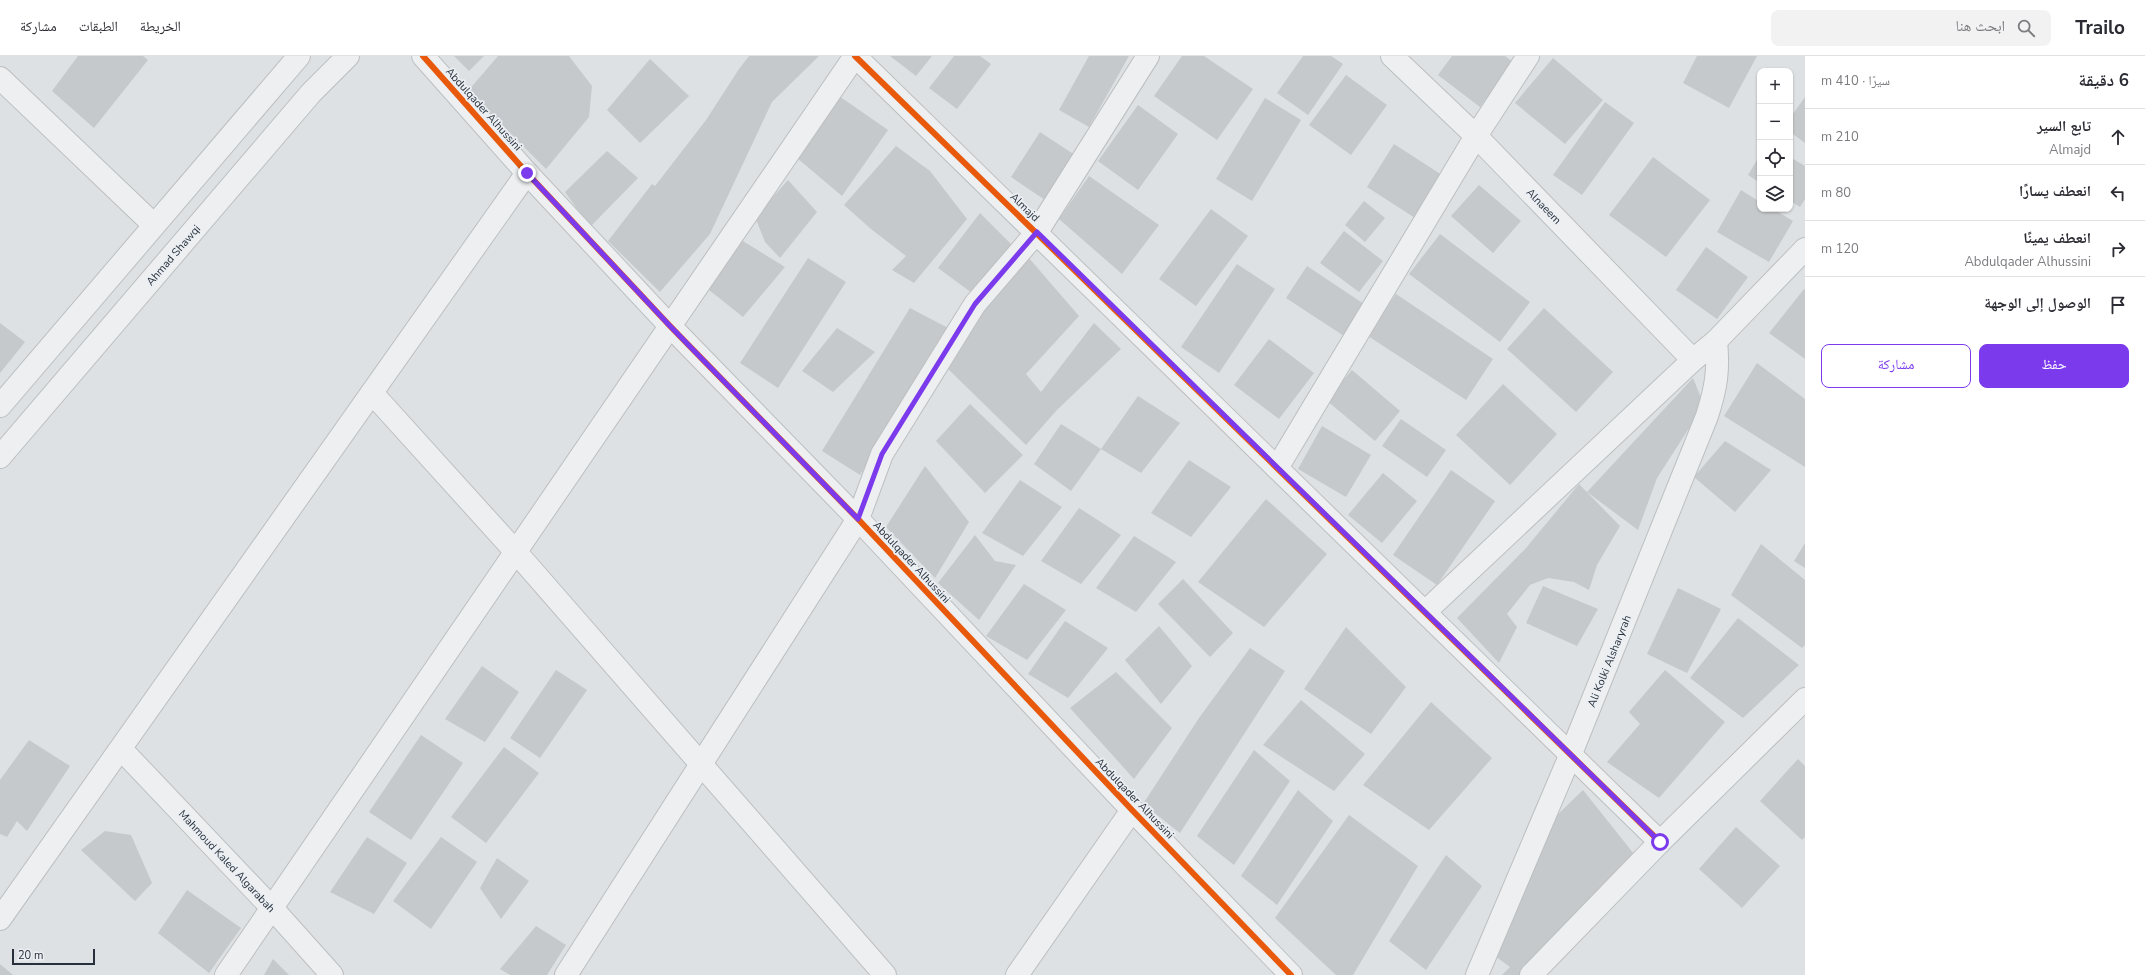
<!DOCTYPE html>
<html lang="ar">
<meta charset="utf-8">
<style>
:root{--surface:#fff;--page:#f2f2f3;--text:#2b2b33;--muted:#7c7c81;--line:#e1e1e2;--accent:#7c3aed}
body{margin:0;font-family:"Nunito Sans","Noto Naskh Arabic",sans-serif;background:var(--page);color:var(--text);direction:rtl}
.controls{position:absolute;right:12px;top:12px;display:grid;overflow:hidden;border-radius:8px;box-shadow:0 1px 3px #0004}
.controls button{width:36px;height:36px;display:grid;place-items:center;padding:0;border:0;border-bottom:1px solid var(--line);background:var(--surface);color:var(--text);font:20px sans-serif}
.scale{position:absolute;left:12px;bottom:10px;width:83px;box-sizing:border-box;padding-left:4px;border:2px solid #27303a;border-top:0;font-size:11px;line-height:14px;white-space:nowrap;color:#27303a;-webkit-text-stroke:3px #ebeff3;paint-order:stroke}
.stop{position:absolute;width:12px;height:12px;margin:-9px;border:3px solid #7c3aed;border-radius:50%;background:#fff}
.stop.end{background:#7c3aed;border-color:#fff;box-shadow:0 1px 4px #0008}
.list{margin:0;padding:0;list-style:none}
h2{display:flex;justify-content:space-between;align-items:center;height:52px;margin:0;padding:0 16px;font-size:17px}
h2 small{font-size:13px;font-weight:400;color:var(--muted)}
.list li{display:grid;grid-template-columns:26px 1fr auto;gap:12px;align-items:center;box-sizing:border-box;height:56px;padding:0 16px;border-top:1px solid var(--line)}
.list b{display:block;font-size:15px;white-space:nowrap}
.list p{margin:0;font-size:13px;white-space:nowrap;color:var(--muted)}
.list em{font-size:13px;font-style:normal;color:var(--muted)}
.actions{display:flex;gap:8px;padding:12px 16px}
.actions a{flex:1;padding:9px 0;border:1px solid var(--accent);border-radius:8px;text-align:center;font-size:14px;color:var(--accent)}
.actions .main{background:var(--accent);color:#fff}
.icon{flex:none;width:22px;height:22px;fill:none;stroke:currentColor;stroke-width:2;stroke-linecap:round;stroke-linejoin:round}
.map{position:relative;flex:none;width:1805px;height:919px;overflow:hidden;direction:ltr}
header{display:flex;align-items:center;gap:24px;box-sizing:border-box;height:56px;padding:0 20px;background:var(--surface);border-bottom:1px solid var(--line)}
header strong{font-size:19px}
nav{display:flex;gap:22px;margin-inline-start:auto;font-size:14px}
.search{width:280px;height:36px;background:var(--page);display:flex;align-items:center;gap:10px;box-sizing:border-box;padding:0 14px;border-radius:8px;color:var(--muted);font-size:15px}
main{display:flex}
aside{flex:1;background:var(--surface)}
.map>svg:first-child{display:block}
</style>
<header>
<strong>Trailo</strong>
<div class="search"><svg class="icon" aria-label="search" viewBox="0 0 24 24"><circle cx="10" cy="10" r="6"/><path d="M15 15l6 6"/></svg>ابحث هنا</div>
<nav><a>الخريطة</a><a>الطبقات</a><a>مشاركة</a></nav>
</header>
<main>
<aside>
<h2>6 دقيقة<small>سيرًا · 410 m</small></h2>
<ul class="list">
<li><svg class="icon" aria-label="ahead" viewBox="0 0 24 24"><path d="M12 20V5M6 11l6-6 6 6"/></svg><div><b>تابع السير</b><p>Almajd</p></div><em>210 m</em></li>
<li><svg class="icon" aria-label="left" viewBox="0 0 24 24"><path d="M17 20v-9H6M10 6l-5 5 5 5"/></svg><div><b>انعطف يسارًا</b></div><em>80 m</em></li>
<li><svg class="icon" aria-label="right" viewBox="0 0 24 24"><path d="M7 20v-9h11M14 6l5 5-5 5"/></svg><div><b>انعطف يمينًا</b><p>Abdulqader Alhussini</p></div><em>120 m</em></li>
<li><svg class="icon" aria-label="arrive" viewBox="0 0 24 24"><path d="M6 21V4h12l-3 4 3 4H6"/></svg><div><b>الوصول إلى الوجهة</b></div></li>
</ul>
<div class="actions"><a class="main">حفظ</a><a>مشاركة</a></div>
</aside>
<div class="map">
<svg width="1805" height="919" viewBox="0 0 1805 919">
<rect width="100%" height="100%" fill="#dee1e3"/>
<g fill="#c6c9cb">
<polygon points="78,0 143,0 148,4 94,72 52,35"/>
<polygon points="454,0 484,0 469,15"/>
<polygon points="498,0 569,0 592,30 589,61 546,113 468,35"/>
<polygon points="749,0 819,0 772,46 710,178 660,236 608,185 652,128 655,130 706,64 739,13"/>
<polygon points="890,0 932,0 916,20"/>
<polygon points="954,0 980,0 991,8 957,53 929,32"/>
<polygon points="1089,0 1129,0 1089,71 1059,54"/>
<polygon points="1182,0 1204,0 1253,33 1217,84 1154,40"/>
<polygon points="1303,0 1331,0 1343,8 1308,59 1277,37"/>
<polygon points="1452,0 1505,0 1513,6 1480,51 1438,19"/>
<polygon points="1697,0 1757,0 1729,52 1683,27"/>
<polygon points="1553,2 1603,44 1565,88 1515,47"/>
<polygon points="650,3 689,40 640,87 607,54"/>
<polygon points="1346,19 1387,49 1351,99 1309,69"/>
<polygon points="839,40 888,74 842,140 790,96"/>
<polygon points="1805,41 1805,87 1790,76 1790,62"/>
<polygon points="1265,42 1301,64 1252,145 1216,123"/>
<polygon points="1605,46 1634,67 1582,139 1553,119"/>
<polygon points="1138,49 1178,78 1138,134 1098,105"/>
<polygon points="1040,76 1078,101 1048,146 1011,121"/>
<polygon points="1394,88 1442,119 1415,162 1367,131"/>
<polygon points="896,90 930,115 967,163 914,227 892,214 906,200 871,173 844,149"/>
<polygon points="607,95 638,122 590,171 565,136"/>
<polygon points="1760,99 1760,127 1748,119"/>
<polygon points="1653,101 1710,144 1666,201 1609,159"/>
<polygon points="1790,101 1805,110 1805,143 1800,151 1790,145"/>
<polygon points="1089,120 1159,169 1122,218 1059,163"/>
<polygon points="788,124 817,156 780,202 765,186 755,161"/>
<polygon points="1479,129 1521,165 1493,197 1451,160"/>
<polygon points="1741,134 1760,146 1760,153 1773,153 1793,165 1769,206 1717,176"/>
<polygon points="1364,145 1385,162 1365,186 1345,169"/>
<polygon points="1211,153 1248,180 1196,250 1159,223"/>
<polygon points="980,157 1012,189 972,237 938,212"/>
<polygon points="1344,175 1383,205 1359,236 1320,207"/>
<polygon points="1440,178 1530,246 1500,286 1409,218"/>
<polygon points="738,182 785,211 743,261 704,230"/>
<polygon points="1706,191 1748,221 1717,263 1676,234"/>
<polygon points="1028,201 1079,260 1026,318 1041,336 1094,267 1121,293 1057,354 1026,389 945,310 968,272"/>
<polygon points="808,202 846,226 778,332 740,307"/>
<polygon points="1237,208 1275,233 1219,317 1181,291"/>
<polygon points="1307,210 1364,248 1344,280 1286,242"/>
<polygon points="1804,233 1805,234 1805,303 1769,277"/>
<polygon points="1396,238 1493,303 1466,344 1368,280"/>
<polygon points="910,252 950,273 860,419 822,395"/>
<polygon points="1544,252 1613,316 1576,356 1507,293"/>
<polygon points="0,267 25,286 0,317"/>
<polygon points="837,272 875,296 833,336 802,315"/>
<polygon points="1269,283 1314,317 1279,363 1234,329"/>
<polygon points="1757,307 1805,343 1805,411 1724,360"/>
<polygon points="1352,314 1400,355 1375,385 1326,344"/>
<polygon points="1693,322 1704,349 1657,422 1638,474 1587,436"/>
<polygon points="1503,328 1557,378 1510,429 1456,379"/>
<polygon points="1138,340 1180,367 1141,417 1101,393 1071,435 1034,408 1061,368 1101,393"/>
<polygon points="970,348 1023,399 985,437 936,385"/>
<polygon points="1401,363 1446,394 1427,421 1382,390"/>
<polygon points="1322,370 1371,399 1346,441 1298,413"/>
<polygon points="1725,385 1771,414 1735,456 1694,421"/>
<polygon points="1189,404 1231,431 1191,481 1151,457"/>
<polygon points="925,410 969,466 935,522 886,471"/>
<polygon points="1451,414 1495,445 1437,529 1393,499"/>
<polygon points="1383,417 1417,445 1382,487 1348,459"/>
<polygon points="1020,424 1062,451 1023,500 982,477"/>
<polygon points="1579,428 1620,470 1597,509 1589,534 1574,526 1548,522 1530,529 1507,558 1517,571 1499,607 1457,562 1526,492"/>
<polygon points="1266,443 1327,498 1264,571 1198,526"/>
<polygon points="1079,452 1121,479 1081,528 1041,505"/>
<polygon points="975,479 995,505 1016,509 979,564 938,527"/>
<polygon points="1134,480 1176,506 1136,556 1096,532"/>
<polygon points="1805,487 1805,512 1794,505"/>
<polygon points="1761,488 1805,524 1805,589 1802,592 1731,539"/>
<polygon points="1183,523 1233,577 1210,601 1158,548"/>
<polygon points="1024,528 1066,554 1027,604 986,580"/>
<polygon points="1543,530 1598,553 1577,590 1526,567"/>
<polygon points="1678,532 1721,553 1687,617 1647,598"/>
<polygon points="1738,562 1799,609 1743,662 1690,622"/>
<polygon points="1065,565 1108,592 1068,642 1028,618"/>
<polygon points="1159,570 1192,610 1161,648 1125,604"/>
<polygon points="1346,571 1406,631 1371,678 1304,633"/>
<polygon points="1250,592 1285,615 1180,777 1143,748 1199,662"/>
<polygon points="482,610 519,636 485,686 445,663"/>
<polygon points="556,614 587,634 540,702 510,682"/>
<polygon points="1665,614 1725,666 1659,742 1607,706 1640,668 1629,656"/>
<polygon points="1116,616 1172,672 1134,723 1070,652"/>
<polygon points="1301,644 1365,698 1334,735 1263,689"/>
<polygon points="1431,646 1492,702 1429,774 1363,729"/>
<polygon points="421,679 463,707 411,784 369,756"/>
<polygon points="29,684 70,710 27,775 17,765 7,781 0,778 0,724"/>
<polygon points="504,691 539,717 486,787 451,761"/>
<polygon points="1254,694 1290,725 1234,809 1197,780"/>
<polygon points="1798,703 1805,710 1805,781 1802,784 1760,745"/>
<polygon points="1298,734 1333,765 1277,849 1241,820"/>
<polygon points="1583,734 1634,798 1519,919 1502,919 1510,911 1495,900 1552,764"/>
<polygon points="1349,759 1418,810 1353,919 1336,919 1275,862"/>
<polygon points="1736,771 1780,810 1742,852 1699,813"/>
<polygon points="105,775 131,779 152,827 135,845 81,794"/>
<polygon points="367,781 407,807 374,858 330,836"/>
<polygon points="441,781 477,806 431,873 393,845"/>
<polygon points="1446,799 1482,830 1426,914 1389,885"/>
<polygon points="497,802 529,825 501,863 480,832"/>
<polygon points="187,834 241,872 209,917 158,877"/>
<polygon points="536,870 566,889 547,919 510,919 500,913"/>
<polygon points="273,903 289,919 264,919"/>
<polygon points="0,908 13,919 0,919"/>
</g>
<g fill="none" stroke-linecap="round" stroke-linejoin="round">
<g stroke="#bcbfc1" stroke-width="24">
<g id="minor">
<polyline points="423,0 527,117 670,270 858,463 1132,754 1291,919"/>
<polyline points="855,0 1660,786"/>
<polyline points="1392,0 1476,80 1693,304"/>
<polyline points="0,22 154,169"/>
<polyline points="372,337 515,495 885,919"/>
<polyline points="0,350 299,0"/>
<polyline points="0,401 311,37 348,0"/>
<polyline points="1277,412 1476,80 1528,0"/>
<polyline points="1425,556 1693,304 1716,285 1805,193"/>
<polyline points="121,693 272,852 332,919"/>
<polyline points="0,863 527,117"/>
<polyline points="226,919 855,0"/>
<polyline points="566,919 858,463 882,398 975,248 1037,176 1148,0"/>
<polyline points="1017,919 1132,754"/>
<path d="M1477,919L1570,700L1707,360C1716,332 1719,315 1716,285"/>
<polyline points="1531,919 1660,786 1805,643"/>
</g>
</g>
<use href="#minor" stroke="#edeff0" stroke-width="22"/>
<g stroke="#ebeff3" stroke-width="8">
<g id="cycleway">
<polyline points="423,0 527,117 670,270 858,463 1132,754 1291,919"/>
<polyline points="855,0 1660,786"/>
</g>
</g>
<use href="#cycleway" stroke="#e8590c" stroke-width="6"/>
</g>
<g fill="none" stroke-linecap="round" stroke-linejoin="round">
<polyline stroke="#7c3aed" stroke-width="5" points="527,117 670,270 858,463 882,398 975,248 1037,176 1660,786"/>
</g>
<g text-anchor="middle" stroke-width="3.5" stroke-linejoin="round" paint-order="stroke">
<g font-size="11" fill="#27303a" stroke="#ebeff3">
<text transform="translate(484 53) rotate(48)" y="4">Abdulqader Alhussini</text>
<text transform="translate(1544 150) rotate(46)" y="4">Alnaeem</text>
<text transform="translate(1025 151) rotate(44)" y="4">Almajd</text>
<text transform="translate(173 199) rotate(-49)" y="4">Ahmad Shawqi</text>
<text transform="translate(912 506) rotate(47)" y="4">Abdulqader Alhussini</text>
<text transform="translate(1609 605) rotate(-68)" y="4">Ali Kolki Alsharyrah</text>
<text transform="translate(1135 742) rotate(46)" y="4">Abdulqader Alhussini</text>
<text transform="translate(227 805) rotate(47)" y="4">Mahmoud Kaled Algarabah</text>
</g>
</g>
</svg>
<div class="controls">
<button>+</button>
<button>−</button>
<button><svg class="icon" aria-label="locate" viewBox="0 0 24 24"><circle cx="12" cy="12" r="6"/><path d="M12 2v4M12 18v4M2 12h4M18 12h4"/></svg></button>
<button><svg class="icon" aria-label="layers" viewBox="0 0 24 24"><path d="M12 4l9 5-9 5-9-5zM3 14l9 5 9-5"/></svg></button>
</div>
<div class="scale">20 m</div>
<div class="stop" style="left:1660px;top:786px"></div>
<div class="stop end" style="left:527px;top:117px"></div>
</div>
</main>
